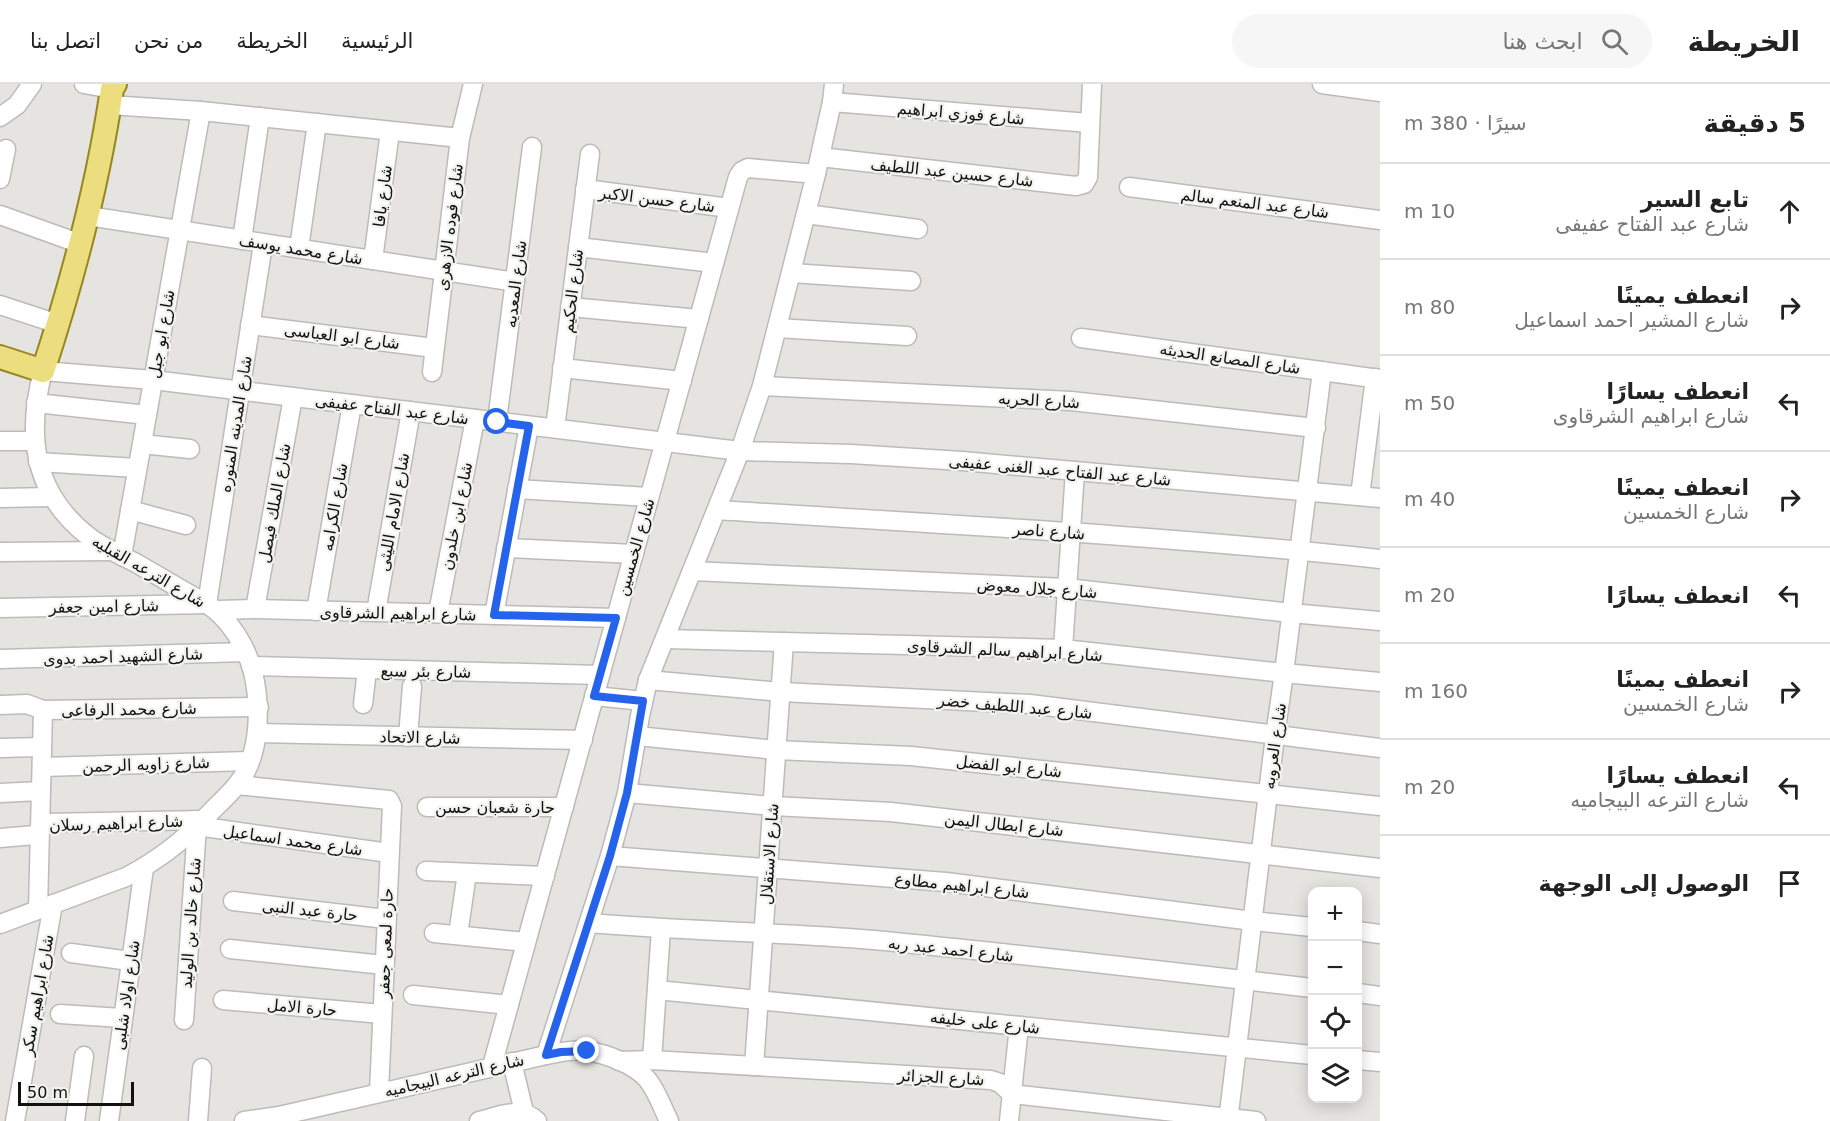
<!DOCTYPE html>
<html lang="ar">
<meta charset="utf-8">
<style>
:root{--surface:#fff;--page:#f6f6f6;--text:#222;--muted:#767676;--line:#e0e0e0}
body{margin:0;font-family:"DejaVu Sans","Noto Sans Arabic",sans-serif;background:var(--page);color:var(--text);direction:rtl}
.controls{position:absolute;right:18px;bottom:18px;display:grid;overflow:hidden;border-radius:12px;box-shadow:0 3px 15px #0003}
.controls button{width:54px;height:54px;display:grid;place-items:center;padding:0;border:0;border-bottom:2px solid var(--line);background:var(--surface);color:var(--text);font:30px sans-serif}
.scale{position:absolute;left:18px;bottom:15px;width:116px;box-sizing:border-box;padding-left:6px;border:3px solid #111110;border-top:0;font-size:16px;line-height:21px;white-space:nowrap;color:#111110;-webkit-text-stroke:4px #f2f2ef;paint-order:stroke}
.stop{position:absolute;width:18px;height:18px;margin:-14px;border:4px solid #2563eb;border-radius:50%;background:#fff}
.stop.end{background:#2563eb;border-color:#fff;box-shadow:0 2px 6px #0008}
.list{margin:0;padding:0;list-style:none}
h2{display:flex;justify-content:space-between;align-items:center;height:78px;margin:0;padding:0 24px;font-size:26px}
h2 small{font-size:20px;font-weight:400;color:var(--muted)}
.list li{display:grid;grid-template-columns:39px 1fr auto;gap:18px;align-items:center;box-sizing:border-box;height:96px;padding:0 24px;border-top:2px solid var(--line)}
.list b{display:block;font-size:22px;white-space:nowrap}
.list p{margin:0;font-size:20px;white-space:nowrap;color:var(--muted)}
.list em{font-size:20px;font-style:normal;color:var(--muted)}
.icon{flex:none;width:33px;height:33px;fill:none;stroke:currentColor;stroke-width:2;stroke-linecap:round;stroke-linejoin:round}
.map{position:relative;flex:none;width:1380px;height:1037px;overflow:hidden;direction:ltr}
header{display:flex;align-items:center;gap:36px;box-sizing:border-box;height:84px;padding:0 30px;background:var(--surface);border-bottom:2px solid var(--line)}
header strong{font-size:28px}
nav{display:flex;gap:33px;margin-inline-start:auto;font-size:21px}
.search{width:420px;height:54px;background:var(--page);display:flex;align-items:center;gap:15px;box-sizing:border-box;padding:0 21px;border-radius:33px;color:var(--muted);font-size:22px}
main{display:flex}
aside{flex:1;background:var(--surface)}
.map>svg:first-child{display:block}
</style>
<header>
<strong>الخريطة</strong>
<div class="search"><svg class="icon" aria-label="search" viewBox="0 0 24 24"><circle cx="10" cy="10" r="6"/><path d="M15 15l6 6"/></svg>ابحث هنا</div>
<nav><a>الرئيسية</a><a>الخريطة</a><a>من نحن</a><a>اتصل بنا</a></nav>
</header>
<main>
<aside>
<h2>5 دقيقة<small>سيرًا · 380 m</small></h2>
<ul class="list">
<li><svg class="icon" aria-label="ahead" viewBox="0 0 24 24"><path d="M12 20V5M6 11l6-6 6 6"/></svg><div><b>تابع السير</b><p>شارع عبد الفتاح عفيفى</p></div><em>10 m</em></li>
<li><svg class="icon" aria-label="right" viewBox="0 0 24 24"><path d="M7 20v-9h11M14 6l5 5-5 5"/></svg><div><b>انعطف يمينًا</b><p>شارع المشير احمد اسماعيل</p></div><em>80 m</em></li>
<li><svg class="icon" aria-label="left" viewBox="0 0 24 24"><path d="M17 20v-9H6M10 6l-5 5 5 5"/></svg><div><b>انعطف يسارًا</b><p>شارع ابراهيم الشرقاوى</p></div><em>50 m</em></li>
<li><svg class="icon" aria-label="right" viewBox="0 0 24 24"><path d="M7 20v-9h11M14 6l5 5-5 5"/></svg><div><b>انعطف يمينًا</b><p>شارع الخمسين</p></div><em>40 m</em></li>
<li><svg class="icon" aria-label="left" viewBox="0 0 24 24"><path d="M17 20v-9H6M10 6l-5 5 5 5"/></svg><div><b>انعطف يسارًا</b></div><em>20 m</em></li>
<li><svg class="icon" aria-label="right" viewBox="0 0 24 24"><path d="M7 20v-9h11M14 6l5 5-5 5"/></svg><div><b>انعطف يمينًا</b><p>شارع الخمسين</p></div><em>160 m</em></li>
<li><svg class="icon" aria-label="left" viewBox="0 0 24 24"><path d="M17 20v-9H6M10 6l-5 5 5 5"/></svg><div><b>انعطف يسارًا</b><p>شارع الترعه البيجاميه</p></div><em>20 m</em></li>
<li><svg class="icon" aria-label="arrive" viewBox="0 0 24 24"><path d="M6 21V4h12l-3 4 3 4H6"/></svg><div><b>الوصول إلى الوجهة</b></div></li>
</ul>
</aside>
<div class="map">
<svg width="1380" height="1037" viewBox="0 0 1380 1037">
<rect width="100%" height="100%" fill="#e5e4e1"/>
<g fill="none" stroke-linecap="round" stroke-linejoin="round">
<g stroke="#bcbbb9" stroke-width="21">
<g id="minor">
<polyline points="84,0 112,5 112,0"/>
<polyline points="1322,0 1380,8"/>
<polyline points="832,18 1089,39"/>
<polyline points="109,21 201,27 460,54"/>
<polyline points="0,33 17,21 32,0"/>
<polyline points="820,73 1076,102 1084,100 1088,93 1092,0"/>
<polyline points="0,95 6,65"/>
<polyline points="1129,103 1380,136"/>
<polyline points="585,105 729,124"/>
<polyline points="806,130 918,145"/>
<polyline points="0,131 81,160"/>
<polyline points="88,132 515,198"/>
<polyline points="242,156 260,33"/>
<polyline points="578,163 714,179"/>
<polyline points="299,164 317,39"/>
<polyline points="373,176 390,47"/>
<polyline points="791,189 911,197"/>
<polyline points="0,221 58,240"/>
<polyline points="570,223 699,235"/>
<polyline points="250,241 434,264"/>
<polyline points="777,244 907,252"/>
<polyline points="1081,254 1380,295"/>
<polyline points="562,284 682,297"/>
<polyline points="432,288 460,54 473,0"/>
<polyline points="762,302 1071,317 1316,344"/>
<polyline points="36,319 147,331"/>
<polyline points="497,337 532,63"/>
<polyline points="555,344 590,70"/>
<polyline points="0,357 35,357"/>
<polyline points="142,360 190,365"/>
<polyline points="38,378 137,384"/>
<polyline points="517,405 649,413"/>
<polyline points="1360,412 1375,294"/>
<polyline points="0,414 52,413"/>
<polyline points="130,426 186,441"/>
<path d="M717,426C938,440 1160,451 1380,475"/>
<polyline points="506,464 634,470"/>
<polyline points="0,468 112,467"/>
<polyline points="122,472 201,27"/>
<polyline points="692,487 1066,504 1291,529 1380,537"/>
<polyline points="0,524 207,520 263,160"/>
<polyline points="255,525 293,313"/>
<polyline points="217,526 255,525 616,534"/>
<polyline points="316,527 352,320"/>
<polyline points="376,528 411,327"/>
<polyline points="438,529 475,335"/>
<polyline points="494,531 529,342"/>
<polyline points="665,555 1063,565 1284,589 1380,598"/>
<polyline points="1063,565 1075,387"/>
<polyline points="0,575 246,568"/>
<polyline points="251,582 600,591"/>
<polyline points="648,596 781,608 1030,620 1380,664"/>
<polyline points="594,612 643,617"/>
<polyline points="363,620 367,586"/>
<polyline points="0,621 27,620 43,626 259,623"/>
<polyline points="257,649 583,656"/>
<polyline points="637,652 776,666 911,672 1380,722"/>
<polyline points="408,653 412,602"/>
<polyline points="0,664 42,663"/>
<polyline points="42,683 249,677"/>
<polyline points="237,701 389,716 392,722 379,1008"/>
<polyline points="0,709 41,707"/>
<polyline points="627,709 773,722 891,728 1380,784"/>
<polyline points="427,723 564,723"/>
<polyline points="0,754 35,751 45,739 202,736"/>
<polyline points="610,772 946,798 1253,837 1312,843"/>
<polyline points="426,787 545,792"/>
<polyline points="233,817 386,835"/>
<polyline points="38,825 43,626"/>
<path d="M589,839C684,847 779,848 874,856C1020,870 1167,887 1312,904"/>
<path d="M0,840L126,793C157,777 183,757 207,732C216,722 227,713 236,702C261,673 261,623 253,588C246,562 230,535 207,520C183,507 160,493 136,479C120,471 102,463 88,452C33,409 26,351 43,287L153,296L740,367L851,370L962,377L1380,414"/>
<polyline points="1358,847 1380,850"/>
<polyline points="434,849 526,858"/>
<polyline points="458,851 467,789"/>
<polyline points="230,865 384,881"/>
<polyline points="71,869 130,877"/>
<polyline points="657,906 1312,971"/>
<polyline points="1358,909 1380,912"/>
<polyline points="413,911 509,921"/>
<polyline points="223,916 382,930"/>
<polyline points="60,930 122,934"/>
<polyline points="184,936 197,742 389,769"/>
<polyline points="546,971 610,772 627,709 640,632 648,596 740,367 762,302 816,90 832,18 834,0"/>
<polyline points="652,976 661,845"/>
<polyline points="1358,976 1380,978"/>
<polyline points="619,977 652,976 991,996 1000,999 1012,1010 1256,1037"/>
<polyline points="512,978 524,1028"/>
<polyline points="492,982 738,93 742,87 748,84 816,90"/>
<polyline points="754,982 784,558"/>
<polyline points="15,1037 53,820"/>
<polyline points="75,1037 84,972"/>
<polyline points="109,1037 144,784"/>
<polyline points="198,1037 202,984"/>
<path d="M244,1037L279,1032L546,971C559,968 575,965 588,967C607,970 635,981 647,995C657,1007 662,1023 669,1037"/>
<path d="M479,1037C497,1033 522,1021 537,1037"/>
<polyline points="1009,1037 1019,942"/>
<polyline points="1228,1037 1275,652 1284,589 1322,287"/>
</g>
</g>
<g stroke="#978720" stroke-width="26">
<path id="major" d="M0,273L43,287C73,195 98,101 112,5L115,0"/>
</g>
<use href="#minor" stroke="#fff" stroke-width="18"/>
<use href="#major" stroke="#ecdd7f" stroke-width="22"/>
</g>
<g fill="none" stroke-linecap="round" stroke-linejoin="round">
<polyline stroke="#2563eb" stroke-width="8" points="497,338 529,342 494,531 616,534 594,612 643,617 627,709 610,772 546,971 561,968 587,967"/>
</g>
<g text-anchor="middle" stroke-width="4.5" stroke-linejoin="round" paint-order="stroke">
<g font-size="16" fill="#111110" stroke="#f2f2ef">
<text transform="translate(961 29) rotate(5)" y="6">شارع فوزي ابراهيم</text>
<text transform="translate(952 88) rotate(6)" y="6">شارع حسين عبد اللطيف</text>
<text transform="translate(382 112) rotate(-83)" y="6">شارع يافا</text>
<text transform="translate(657 115) rotate(7)" y="6">شارع حسن الاكبر</text>
<text transform="translate(1255 119) rotate(7)" y="6">شارع عبد المنعم سالم</text>
<text transform="translate(449 143) rotate(-83)" y="6">شارع فوده الازهرى</text>
<text transform="translate(301 165) rotate(9)" y="6">شارع محمد يوسف</text>
<text transform="translate(515 200) rotate(-83)" y="6">شارع المعديه</text>
<text transform="translate(572 207) rotate(-83)" y="6">شارع الحكيم</text>
<text transform="translate(161 250) rotate(-80)" y="6">شارع ابو جبل</text>
<text transform="translate(342 252) rotate(7)" y="6">شارع ابو العباسى</text>
<text transform="translate(1230 274) rotate(8)" y="6">شارع المصانع الحديثه</text>
<text transform="translate(1039 316) rotate(3)" y="6">شارع الحريه</text>
<text transform="translate(392 325) rotate(7)" y="6">شارع عبد الفتاح عفيفى</text>
<text transform="translate(235 340) rotate(-81)" y="6">شارع المدينه المنوره</text>
<text transform="translate(1060 386) rotate(5)" y="6">شارع عبد الفتاح عبد الغنى عفيفى</text>
<text transform="translate(274 419) rotate(-80)" y="6">شارع الملك فيصل</text>
<text transform="translate(334 423) rotate(-80)" y="6">شارع الكرامه</text>
<text transform="translate(393 428) rotate(-80)" y="6">شارع الامام الليثى</text>
<text transform="translate(456 432) rotate(-79)" y="6">شارع ابن خلدون</text>
<text transform="translate(1049 447) rotate(4)" y="6">شارع ناصر</text>
<text transform="translate(635 463) rotate(-74)" y="6">شارع الخمسين</text>
<text transform="translate(149 487) rotate(30)" y="6">شارع الترعه القبليه</text>
<text transform="translate(1037 504) rotate(4)" y="6">شارع جلال معوض</text>
<text transform="translate(104 522) rotate(-1)" y="6">شارع امين جعفر</text>
<text transform="translate(398 529) rotate(1)" y="6">شارع ابراهيم الشرقاوى</text>
<text transform="translate(1005 566) rotate(3)" y="6">شارع ابراهيم سالم الشرقاوى</text>
<text transform="translate(123 572) rotate(-2)" y="6">شارع الشهيد احمد بدوى</text>
<text transform="translate(426 587) rotate(1)" y="6">شارع بئر سبع</text>
<text transform="translate(1015 622) rotate(5)" y="6">شارع عبد اللطيف خضر</text>
<text transform="translate(129 625) rotate(-1)" y="6">شارع محمد الرفاعى</text>
<text transform="translate(420 653) rotate(1)" y="6">شارع الاتحاد</text>
<text transform="translate(1274 662) rotate(-82)" y="6">شارع العروبه</text>
<text transform="translate(146 680) rotate(-2)" y="6">شارع زاويه الرحمن</text>
<text transform="translate(1009 682) rotate(6)" y="6">شارع ابو الفضل</text>
<text x="495" y="729">حارة شعبان حسن</text>
<text transform="translate(116 739) rotate(-2)" y="6">شارع ابراهيم رسلان</text>
<text transform="translate(1004 740) rotate(6)" y="6">شارع ابطال اليمن</text>
<text transform="translate(293 756) rotate(8)" y="6">شارع محمد اسماعيل</text>
<text transform="translate(769 770) rotate(-86)" y="6">شارع الاستقلال</text>
<text transform="translate(962 801) rotate(6)" y="6">شارع ابراهيم مطاوع</text>
<text transform="translate(310 826) rotate(6)" y="6">حارة عبد النبى</text>
<text transform="translate(190 839) rotate(-86)" y="6">شارع خالد بن الوليد</text>
<text transform="translate(385 859) rotate(-88)" y="6">حارة لمعى جعفر</text>
<text transform="translate(951 865) rotate(6)" y="6">شارع احمد عبد ربه</text>
<text transform="translate(37 911) rotate(-80)" y="6">شارع ابراهيم سكر</text>
<text transform="translate(126 911) rotate(-82)" y="6">شارع اولاد شلبى</text>
<text transform="translate(302 923) rotate(5)" y="6">حارة الامل</text>
<text transform="translate(985 938) rotate(6)" y="6">شارع على خليفه</text>
<text transform="translate(454 991) rotate(-13)" y="6">شارع الترعه البيجاميه</text>
<text transform="translate(941 993) rotate(3)" y="6">شارع الجزائر</text>
</g>
</g>
</svg>
<div class="controls">
<button>+</button>
<button>−</button>
<button><svg class="icon" aria-label="locate" viewBox="0 0 24 24"><circle cx="12" cy="12" r="6"/><path d="M12 2v4M12 18v4M2 12h4M18 12h4"/></svg></button>
<button><svg class="icon" aria-label="layers" viewBox="0 0 24 24"><path d="M12 4l9 5-9 5-9-5zM3 14l9 5 9-5"/></svg></button>
</div>
<div class="scale">50 m</div>
<div class="stop" style="left:497px;top:338px"></div>
<div class="stop end" style="left:587px;top:967px"></div>
</div>
</main>
